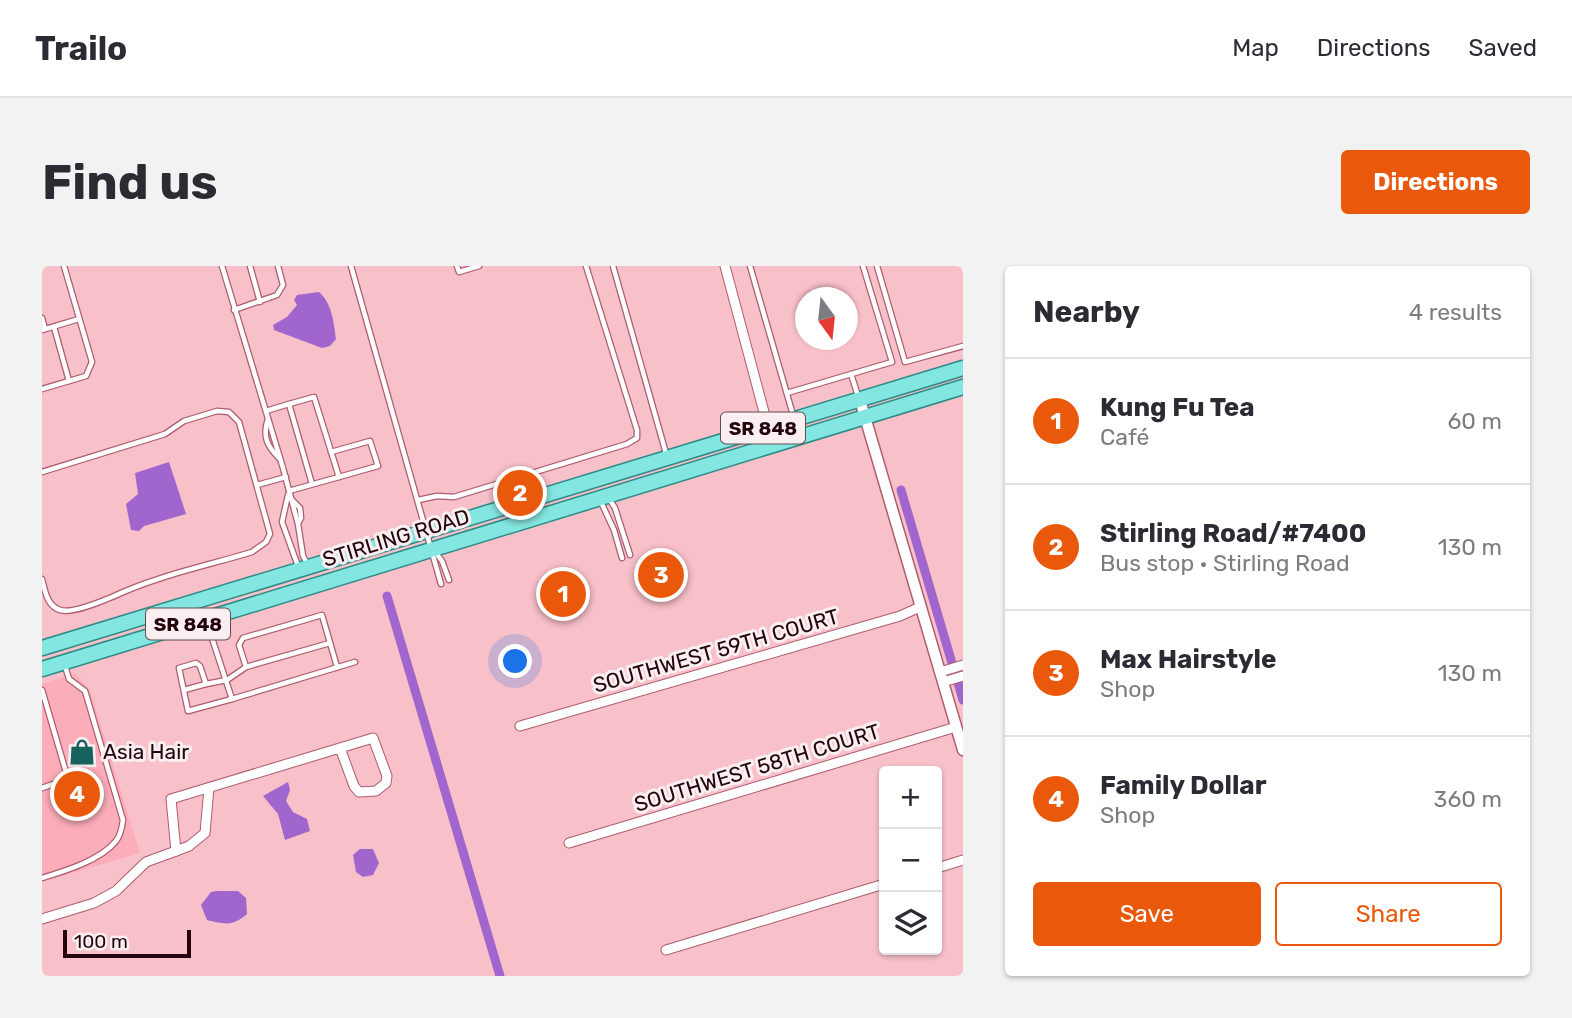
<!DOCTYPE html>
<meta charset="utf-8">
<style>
:root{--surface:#fff;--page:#f2f2f3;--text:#2b2b33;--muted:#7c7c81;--line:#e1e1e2;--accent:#ea580c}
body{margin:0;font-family:Rubik,sans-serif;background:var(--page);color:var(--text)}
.controls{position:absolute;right:21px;bottom:21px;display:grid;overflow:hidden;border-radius:7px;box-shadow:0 2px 5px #0004}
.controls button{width:63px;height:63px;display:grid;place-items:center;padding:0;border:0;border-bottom:2px solid var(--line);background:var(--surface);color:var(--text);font:35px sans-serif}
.compass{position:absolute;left:753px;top:21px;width:63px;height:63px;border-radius:50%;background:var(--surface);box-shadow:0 2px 5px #0004;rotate:165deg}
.scale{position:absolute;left:21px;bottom:18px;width:128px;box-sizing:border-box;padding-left:7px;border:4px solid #23040c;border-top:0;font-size:19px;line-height:24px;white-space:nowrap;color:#23040c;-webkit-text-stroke:5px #f9eff0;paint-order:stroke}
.you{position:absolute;left:474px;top:396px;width:24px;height:24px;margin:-18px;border:5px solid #fff;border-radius:50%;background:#1a73e8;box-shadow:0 0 0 10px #1a73e833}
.badge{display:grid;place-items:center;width:46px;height:46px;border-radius:50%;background:var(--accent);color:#fff;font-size:23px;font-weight:700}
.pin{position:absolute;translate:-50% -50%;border:4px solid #fff;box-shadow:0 2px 7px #0006}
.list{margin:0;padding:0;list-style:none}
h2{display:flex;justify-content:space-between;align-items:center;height:91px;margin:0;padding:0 28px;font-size:30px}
h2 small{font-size:23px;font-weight:400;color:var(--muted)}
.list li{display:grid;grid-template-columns:46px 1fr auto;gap:21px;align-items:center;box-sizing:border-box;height:126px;padding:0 28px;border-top:2px solid var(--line)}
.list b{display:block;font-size:26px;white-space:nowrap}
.list p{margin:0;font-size:23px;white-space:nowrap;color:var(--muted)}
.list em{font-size:23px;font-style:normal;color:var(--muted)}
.actions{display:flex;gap:14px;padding:21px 28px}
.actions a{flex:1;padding:16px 0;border:2px solid var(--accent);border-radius:7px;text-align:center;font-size:24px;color:var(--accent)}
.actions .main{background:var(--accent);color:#fff}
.icon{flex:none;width:38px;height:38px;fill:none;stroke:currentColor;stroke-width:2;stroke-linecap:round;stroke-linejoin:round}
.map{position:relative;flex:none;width:921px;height:710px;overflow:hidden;border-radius:7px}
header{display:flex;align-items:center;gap:42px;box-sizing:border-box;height:98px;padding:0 35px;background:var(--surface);border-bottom:2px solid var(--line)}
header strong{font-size:33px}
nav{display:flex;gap:38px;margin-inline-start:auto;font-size:24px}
.intro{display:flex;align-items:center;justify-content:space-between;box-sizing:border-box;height:168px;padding:0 42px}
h1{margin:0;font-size:49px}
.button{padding:18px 32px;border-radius:7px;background:var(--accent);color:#fff;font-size:24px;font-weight:700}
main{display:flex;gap:42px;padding:0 42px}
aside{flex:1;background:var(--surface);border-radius:7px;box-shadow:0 2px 5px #0004}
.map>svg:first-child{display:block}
</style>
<header>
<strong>Trailo</strong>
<nav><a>Map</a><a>Directions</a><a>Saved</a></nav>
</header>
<div class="intro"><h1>Find us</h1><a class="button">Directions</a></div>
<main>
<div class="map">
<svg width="921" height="710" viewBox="0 0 921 710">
<rect width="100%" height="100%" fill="#f8c0c9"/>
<polygon fill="#fcadba" points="33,407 48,424 98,587 0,616 0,418"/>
<g fill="#a066ce">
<path d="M277,26C290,37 292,57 294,73L288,80L280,82L232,64L231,59L245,51L255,39L252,34L255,29Z"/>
<polygon points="127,196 144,248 102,260 97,265 89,264 84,238 96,228 93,207"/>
<polygon points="246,516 248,524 244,535 251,546 265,553 268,565 243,574 236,548 221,530"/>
<polygon points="318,583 331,583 337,597 331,609 321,611 314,606 311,589"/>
<path d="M175,625H196L204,632L205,648C190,661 183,658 165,654L159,639L169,626Z"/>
</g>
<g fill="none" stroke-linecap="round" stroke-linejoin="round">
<g stroke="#a066ce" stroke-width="9">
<polyline points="859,224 910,397"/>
<polyline points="345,330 458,710"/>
<polyline points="914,410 921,434"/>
</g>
<g stroke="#ae5c6d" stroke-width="7">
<g id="service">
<polyline points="180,0 241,202 256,258 261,290 265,297"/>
<polyline points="208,0 218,36"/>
<polyline points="309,0 399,318"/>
<polyline points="415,0 417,6 437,0"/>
<polyline points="571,0 625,191"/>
<polyline points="708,0 751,149"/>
<polyline points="835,0 863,96 921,80"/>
<polyline points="192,44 235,29 241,19 236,0"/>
<polyline points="0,52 3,63"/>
<polyline points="12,61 27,115"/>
<polyline points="0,64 37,53"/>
<polyline points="809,108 816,130"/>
<polyline points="0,123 44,110 50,96 22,0"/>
<polyline points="745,127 850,96 821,0"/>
<polyline points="224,145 247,138"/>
<path d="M226,153C220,170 225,180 237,192"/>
<path d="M0,206L123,168L142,155L175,145L187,146L197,156L228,268L224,276L210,286C164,300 114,310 70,331C58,336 30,348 18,344C5,340 3,325 0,313"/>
<polyline points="270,218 247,138 272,131 297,211"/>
<polyline points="215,219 244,211"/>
<polyline points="247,225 336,200 328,175 289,186"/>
<polyline points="246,229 240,256 256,300"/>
<polyline points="566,231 573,242 588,289"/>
<polyline points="249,233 258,242 259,252 256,257"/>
<polyline points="376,234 395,230 412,231 585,178 595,172 595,164 544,0"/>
<polyline points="559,236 572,264 580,292"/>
<polyline points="394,287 400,295 407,314"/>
<polyline points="165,357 190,433 313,396"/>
<polyline points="204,401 288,377"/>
<polyline points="164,418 185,414 204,401 197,379 201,372 280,349 295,401"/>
<polyline points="0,424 26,513 0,522"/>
<polyline points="142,424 164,418 158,400 154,397 137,402 146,445 190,433"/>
<path d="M0,612C23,605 59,594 74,575C79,569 80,561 81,554L43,425L27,413L23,400"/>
</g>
</g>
<g stroke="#ae5c6d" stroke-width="11">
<g id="minor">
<polyline points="683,0 726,161"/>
<polyline points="898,406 921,399"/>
<polyline points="901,416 921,410"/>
<polyline points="478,460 858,350 878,341"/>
<polyline points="527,577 914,461"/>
<polyline points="134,585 147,580 163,567 167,522"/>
<polyline points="895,602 921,594"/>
<polyline points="0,653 52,637 74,625 104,596 134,585 129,533 331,472 345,510 344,517 334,525 317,526 312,520 298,482"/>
<polyline points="624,684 842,618"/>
</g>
</g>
<g stroke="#ae5c6d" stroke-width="13">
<polyline id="tertiary" points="818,134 921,484"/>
</g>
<g stroke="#2d8c88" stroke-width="17">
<g id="primary">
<polyline points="0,382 921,102"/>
<polyline points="0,403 921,121"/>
</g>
</g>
<use href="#service" stroke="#fff" stroke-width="4.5"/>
<use href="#minor" stroke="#fff" stroke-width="9"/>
<use href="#tertiary" stroke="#fff" stroke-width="10"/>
<use href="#primary" stroke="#84e6e0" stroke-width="14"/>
</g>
<defs>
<g id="shop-bare" transform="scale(2.1)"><path d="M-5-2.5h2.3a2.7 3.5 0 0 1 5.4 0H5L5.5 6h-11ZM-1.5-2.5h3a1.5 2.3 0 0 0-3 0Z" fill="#16635e" stroke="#f9eff0" stroke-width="2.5" paint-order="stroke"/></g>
</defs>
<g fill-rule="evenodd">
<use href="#shop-bare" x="40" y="486"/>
</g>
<g text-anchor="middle" stroke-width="6" stroke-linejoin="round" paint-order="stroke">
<g fill="#f9eff0" stroke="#634a50" stroke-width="2">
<rect x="679" y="146.5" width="84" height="31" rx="5"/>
<rect x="104" y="342.5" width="84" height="31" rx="5"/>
</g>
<g font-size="19" font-weight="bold" fill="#23040c">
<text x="721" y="169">SR 848</text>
<text x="146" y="365">SR 848</text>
</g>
<g font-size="21" fill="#23040c" stroke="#f9eff0">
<text transform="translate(354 272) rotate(-17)" y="7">STIRLING ROAD</text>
<text transform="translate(674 385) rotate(-16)" y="7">SOUTHWEST 59TH COURT</text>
<text transform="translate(715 502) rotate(-17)" y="7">SOUTHWEST 58TH COURT</text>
</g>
<g font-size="21" fill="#23040c" stroke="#f9eff0" text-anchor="start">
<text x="61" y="493">Asia Hair</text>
</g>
</g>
</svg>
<div class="controls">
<button>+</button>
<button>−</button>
<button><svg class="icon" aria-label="layers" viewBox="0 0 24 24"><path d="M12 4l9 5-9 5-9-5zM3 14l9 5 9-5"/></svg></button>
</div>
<svg class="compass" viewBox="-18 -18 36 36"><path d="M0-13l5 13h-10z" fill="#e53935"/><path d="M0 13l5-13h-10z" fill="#7c7c81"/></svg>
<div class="scale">100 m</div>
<div class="you"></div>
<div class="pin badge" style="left:521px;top:328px">1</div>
<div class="pin badge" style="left:478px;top:227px">2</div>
<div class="pin badge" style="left:619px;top:309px">3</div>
<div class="pin badge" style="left:35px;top:528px">4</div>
</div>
<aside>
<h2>Nearby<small>4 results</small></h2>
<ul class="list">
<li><span class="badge">1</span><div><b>Kung Fu Tea</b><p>Café</p></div><em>60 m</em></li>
<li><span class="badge">2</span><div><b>Stirling Road/#7400</b><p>Bus stop · Stirling Road</p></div><em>130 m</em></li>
<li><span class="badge">3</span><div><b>Max Hairstyle</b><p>Shop</p></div><em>130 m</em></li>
<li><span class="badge">4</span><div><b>Family Dollar</b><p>Shop</p></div><em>360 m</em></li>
</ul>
<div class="actions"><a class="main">Save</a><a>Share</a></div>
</aside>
</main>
